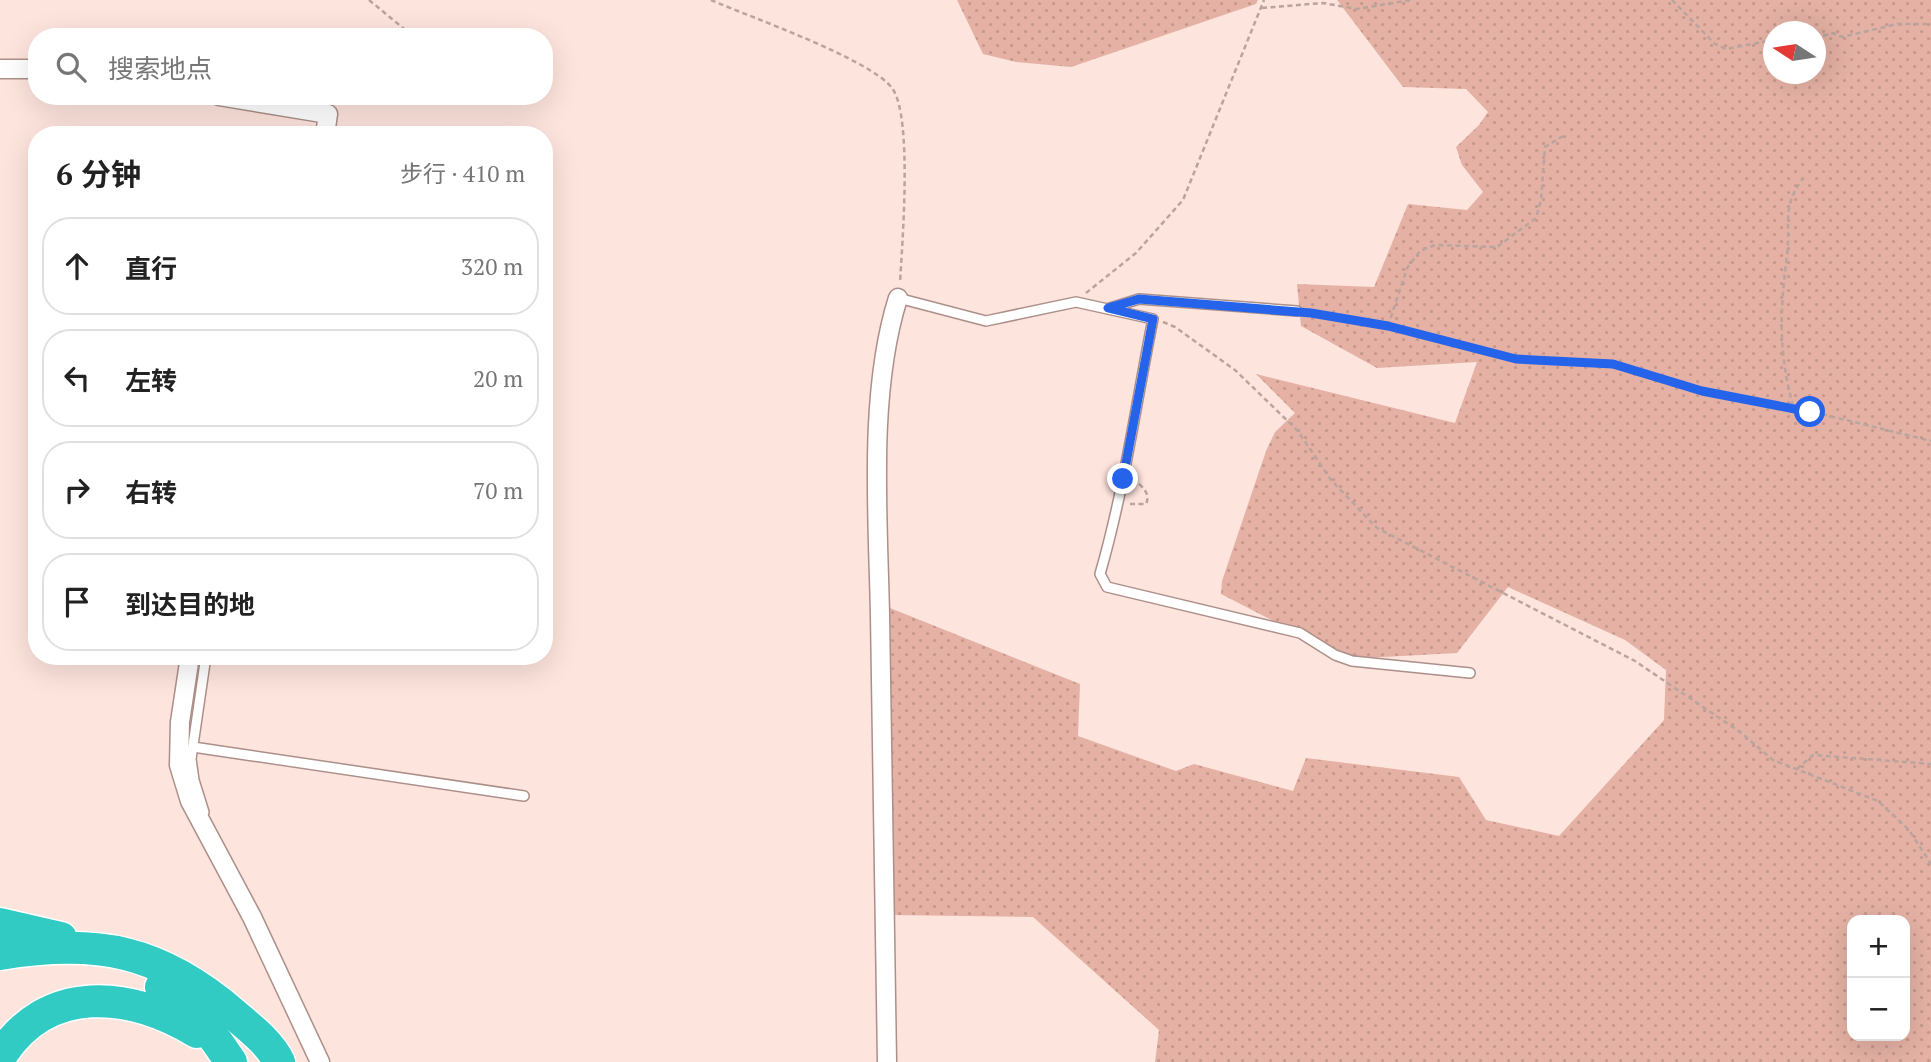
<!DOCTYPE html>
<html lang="zh">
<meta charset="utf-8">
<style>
:root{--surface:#fff;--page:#f2f2f2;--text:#222;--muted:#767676;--line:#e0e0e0}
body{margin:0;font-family:"PT Serif","Noto Sans SC",serif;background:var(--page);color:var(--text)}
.controls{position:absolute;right:21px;bottom:21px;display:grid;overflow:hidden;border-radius:14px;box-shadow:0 7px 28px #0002}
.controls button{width:63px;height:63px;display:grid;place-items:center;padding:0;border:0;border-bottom:2px solid var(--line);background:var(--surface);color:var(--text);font:35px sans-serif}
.compass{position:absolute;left:1763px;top:21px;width:63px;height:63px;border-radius:50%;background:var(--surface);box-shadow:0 7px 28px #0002;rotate:282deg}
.stop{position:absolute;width:21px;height:21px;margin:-16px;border:5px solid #2563eb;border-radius:50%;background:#fff}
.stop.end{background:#2563eb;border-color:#fff;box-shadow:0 2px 7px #0008}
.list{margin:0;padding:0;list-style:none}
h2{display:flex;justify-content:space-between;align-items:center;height:91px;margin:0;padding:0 28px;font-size:30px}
h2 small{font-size:23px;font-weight:400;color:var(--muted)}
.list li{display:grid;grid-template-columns:46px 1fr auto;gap:21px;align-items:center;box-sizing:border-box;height:98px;margin:0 14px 14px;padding:0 14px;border:2px solid var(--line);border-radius:28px}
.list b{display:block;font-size:26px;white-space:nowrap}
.list em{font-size:23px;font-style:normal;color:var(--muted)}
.icon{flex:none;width:38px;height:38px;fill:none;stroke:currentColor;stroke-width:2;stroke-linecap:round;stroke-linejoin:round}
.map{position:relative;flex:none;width:1931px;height:1062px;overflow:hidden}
.search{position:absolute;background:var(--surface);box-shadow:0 7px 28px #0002;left:28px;top:28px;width:525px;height:77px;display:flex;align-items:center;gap:18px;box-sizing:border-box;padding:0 24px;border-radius:28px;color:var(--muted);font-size:26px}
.panel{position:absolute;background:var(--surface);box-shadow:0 7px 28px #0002;left:28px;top:126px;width:525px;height:539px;border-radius:28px}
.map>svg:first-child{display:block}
</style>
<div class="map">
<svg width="1931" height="1062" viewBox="0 0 1931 1062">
<defs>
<pattern id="grass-dots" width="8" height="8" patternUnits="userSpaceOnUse" patternTransform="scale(1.75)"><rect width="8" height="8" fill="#e5b1a4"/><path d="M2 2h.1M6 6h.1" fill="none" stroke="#c5988d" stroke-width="1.8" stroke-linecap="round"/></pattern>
</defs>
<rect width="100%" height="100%" fill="#fde4dd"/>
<g fill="url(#grass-dots)" fill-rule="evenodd">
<polygon points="957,0 1258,0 1256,4 1071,67 1016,62 983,54"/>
<path d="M1337,0H1931V1062H1155L1159,1030L1033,917L893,915L890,608L1080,684L1078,736L1176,771L1194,764L1293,791L1306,758L1459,777L1486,820L1559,836L1664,720L1666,670L1625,640L1508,587L1457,653L1347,659L1221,594L1222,581L1266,451L1275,432L1295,413L1256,374L1455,423L1477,362L1377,368L1301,326L1297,284L1374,287L1408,204L1467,210L1483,192L1462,165L1456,147L1479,125L1488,112L1466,89L1403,87ZM1773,32H1815V74H1773ZM1852,920H1905V1036H1852Z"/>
</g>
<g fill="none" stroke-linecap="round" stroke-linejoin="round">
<g stroke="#ac8f88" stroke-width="12">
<g id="lane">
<path d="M898,298L986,321L1076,302L1153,319C1136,404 1124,491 1100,574L1107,587L1300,633L1335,655L1352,661L1470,673"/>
<polyline points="1110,308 1139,299 1297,311"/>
<polyline points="193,747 524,796"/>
<polyline points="204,812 194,780 191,759 206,656"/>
</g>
</g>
<g stroke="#ac8f88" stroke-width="21">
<g id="street">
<polyline points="0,69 37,69"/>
<polyline points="219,96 328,114 325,135"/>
<polyline points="190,656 180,722 179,765 190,801 252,917 320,1062"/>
<path d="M887,1062C884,913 882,764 880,615C878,515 868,393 898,298"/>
</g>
</g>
<g stroke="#fff" stroke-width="35">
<g id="highway">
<polyline points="0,924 61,938"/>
<path d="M0,954C97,938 160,950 235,1015C250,1028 270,1043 279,1062"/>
<polyline points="161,987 192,1006 231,1062"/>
<path d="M0,1057C47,982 131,992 197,1032"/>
</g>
</g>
<g stroke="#b9a49e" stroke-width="2.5" stroke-dasharray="5 3.5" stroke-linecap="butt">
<polyline points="369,0 414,37"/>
<path d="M711,0C750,17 870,59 892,88C913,116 902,245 900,283"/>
<polyline points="1672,0 1715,44 1726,49 1773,40"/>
<polyline points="1262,8 1323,3 1357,9 1411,0"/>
<polyline points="1815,38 1833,33 1842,37 1897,24 1931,24"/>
<polyline points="1086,293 1136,253 1183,200 1264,0"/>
<polyline points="1307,312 1388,326 1516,359 1613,364 1702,391 1793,407 1931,441"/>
<polyline points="1163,322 1175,327 1235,370 1297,430 1331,480 1377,528 1635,661 1740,732 1773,760 1878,801 1909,830 1931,864"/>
<polyline points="1388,326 1407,268 1420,251 1435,245 1497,247 1536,218 1541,200 1545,147 1563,136"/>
<path d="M1793,406C1778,349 1780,313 1787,255C1791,220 1781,209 1803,178"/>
<path d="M1130,504H1146C1151,493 1142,487 1134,479"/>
<polyline points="1797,769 1813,755 1931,764"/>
</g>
<use href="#lane" stroke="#fff" stroke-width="9"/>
<use href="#street" stroke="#fff" stroke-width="18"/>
<use href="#highway" stroke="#32cbc3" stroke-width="32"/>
</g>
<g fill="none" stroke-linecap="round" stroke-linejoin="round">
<polyline stroke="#2563eb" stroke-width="9" points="1123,479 1153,319 1108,308 1139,299 1311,313 1388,326 1516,359 1613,364 1702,391 1810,412"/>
</g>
</svg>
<div class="controls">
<button>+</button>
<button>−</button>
</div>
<svg class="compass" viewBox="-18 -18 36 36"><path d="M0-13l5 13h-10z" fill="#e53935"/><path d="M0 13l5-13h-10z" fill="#767676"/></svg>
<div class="stop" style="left:1810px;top:412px"></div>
<div class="stop end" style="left:1123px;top:479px"></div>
<div class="search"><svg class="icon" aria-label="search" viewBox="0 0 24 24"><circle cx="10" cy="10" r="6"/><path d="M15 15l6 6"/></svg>搜索地点</div>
<section class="panel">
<h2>6 分钟<small>步行 · 410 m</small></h2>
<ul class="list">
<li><svg class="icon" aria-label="ahead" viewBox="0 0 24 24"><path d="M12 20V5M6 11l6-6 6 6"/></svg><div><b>直行</b></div><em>320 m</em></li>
<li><svg class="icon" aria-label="left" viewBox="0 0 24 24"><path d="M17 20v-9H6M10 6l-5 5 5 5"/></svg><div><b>左转</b></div><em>20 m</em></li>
<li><svg class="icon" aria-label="right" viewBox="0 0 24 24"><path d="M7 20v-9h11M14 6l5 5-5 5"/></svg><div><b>右转</b></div><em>70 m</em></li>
<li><svg class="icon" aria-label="arrive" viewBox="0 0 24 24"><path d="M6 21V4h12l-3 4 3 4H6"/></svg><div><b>到达目的地</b></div></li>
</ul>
</section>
</div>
